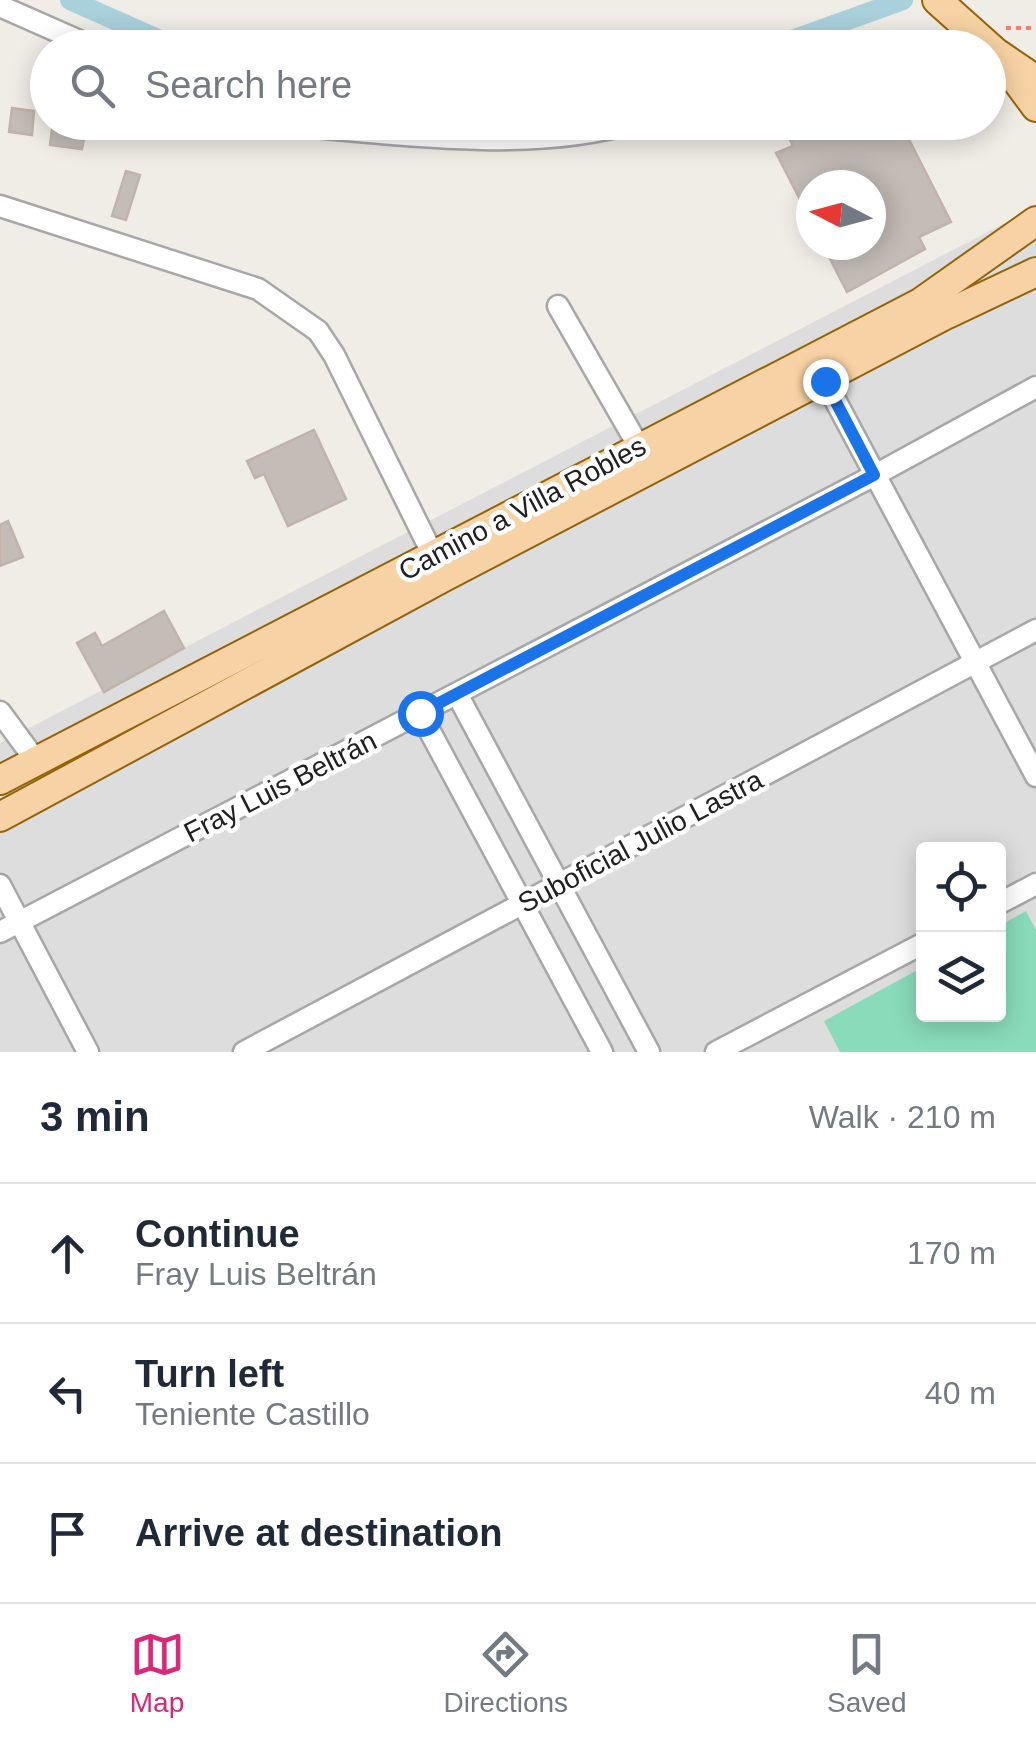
<!DOCTYPE html>
<meta charset="utf-8">
<style>
:root{--surface:#fff;--page:#f6f6f7;--text:#1f2937;--muted:#747a83;--line:#e0e1e3;--accent:#db2777}
body{margin:0;font-family:Arial,sans-serif;background:var(--page);color:var(--text)}
.controls{position:absolute;right:30px;bottom:30px;display:grid;overflow:hidden;border-radius:10px;box-shadow:0 5px 25px #0003}
.controls button{width:90px;height:90px;display:grid;place-items:center;padding:0;border:0;border-bottom:2px solid var(--line);background:var(--surface);color:var(--text);font:50px sans-serif}
.compass{position:absolute;left:796px;top:170px;width:90px;height:90px;border-radius:50%;background:var(--surface);box-shadow:0 5px 25px #0003;rotate:276deg}
.stop{position:absolute;width:30px;height:30px;margin:-22px;border:8px solid #1a73e8;border-radius:50%;background:#fff}
.stop.end{background:#1a73e8;border-color:#fff;box-shadow:0 2px 10px #0008}
.list{margin:0;padding:0;list-style:none}
h2{display:flex;justify-content:space-between;align-items:center;height:130px;margin:0;padding:0 40px;font-size:42px}
h2 small{font-size:32px;font-weight:400;color:var(--muted)}
.list li{display:grid;grid-template-columns:65px 1fr auto;gap:30px;align-items:center;box-sizing:border-box;height:140px;padding:0 40px;border-top:2px solid var(--line)}
.list b{display:block;font-size:38px;white-space:nowrap}
.list p{margin:0;font-size:32px;white-space:nowrap;color:var(--muted)}
.list em{font-size:32px;font-style:normal;color:var(--muted)}
.icon{flex:none;width:55px;height:55px;fill:none;stroke:currentColor;stroke-width:2;stroke-linecap:round;stroke-linejoin:round}
.map{position:relative;flex:none;width:1036px;height:1052px;overflow:hidden}
.search{position:absolute;background:var(--surface);box-shadow:0 5px 25px #0003;left:30px;right:30px;top:30px;height:110px;display:flex;align-items:center;gap:25px;box-sizing:border-box;padding:0 35px;border-radius:55px;color:var(--muted);font-size:38px}
.sheet{height:550px;background:var(--surface)}
nav{display:flex;justify-content:space-around;align-items:center;box-sizing:border-box;height:140px;border-top:2px solid var(--line);background:var(--surface);font-size:28px;color:var(--muted)}
nav a{display:grid;justify-items:center;gap:5px}
nav .on{color:var(--accent)}
.map>svg:first-child{display:block}
</style>
<div class="map">
<svg width="1036" height="1052" viewBox="0 0 1036 1052">
<rect width="100%" height="100%" fill="#f0ede7"/>
<path fill="#dedddd" fill-rule="evenodd" d="M1036,207V1052H0V743ZM924,849H998V1014H924Z"/>
<polygon fill="#89dbba" points="1026,911 1036,930 1036,1052 840,1052 824,1021 923,967 924,1014 998,1014 999,926"/>
<g fill="none" stroke-linecap="round" stroke-linejoin="round">
<g stroke="#a9d1db" stroke-width="20">
<polyline points="70,0 178,48"/>
<polyline points="770,48 903,0"/>
</g>
</g>
<g fill="#c4bcb6" stroke="#c1b3aa" stroke-width="2.5">
<polygon points="12,108 34,111 32,135 9,132"/>
<polygon points="53,122 87,122 82,149 50,145"/>
<polygon points="800,122 900,122 951,222 919,237 925,249 847,292 823,245 871,245 871,185 811,185 811,221 776,153 793,146 784,127"/>
<polygon points="126,171 140,175 126,220 112,216"/>
<polygon points="314,430 346,499 288,526 264,474 255,478 247,461"/>
<polygon points="8,521 23,557 0,566 0,525"/>
<polygon points="164,611 184,648 104,692 77,643 95,633 102,646"/>
</g>
<g fill="none" stroke-linecap="round" stroke-linejoin="round">
<g stroke="#a7a7a7" stroke-width="25">
<g id="minor">
<polyline points="0,6 95,48"/>
<polyline points="932,48 985,42"/>
<path d="M279,122C312,128 346,130 380,133C465,140 553,146 636,122"/>
<polyline points="0,206 258,289 318,331 334,355 433,555"/>
<polyline points="558,306 639,447"/>
<polyline points="825,381 1036,776"/>
<polyline points="457,694 649,1052"/>
<polyline points="0,712 36,761"/>
<polyline points="420,713 602,1052"/>
<polyline points="0,885 88,1052"/>
<polyline points="998,904 1036,884"/>
<polyline points="0,932 875,475 1036,387"/>
<polyline points="244,1052 1036,630"/>
<polyline points="716,1052 924,943"/>
</g>
</g>
<g stroke="#946307" stroke-width="32">
<g id="major">
<polyline points="937,0 995,52 1036,80"/>
<polyline points="1008,69 1036,107"/>
<polyline points="0,780 920,303 1036,221"/>
<polyline points="0,817 444,577 943,316 1036,272"/>
</g>
</g>
<polyline stroke="#f37f74" stroke-width="4" stroke-dasharray="5 5" stroke-linecap="butt" points="1006,28 1036,28"/>
<use href="#minor" stroke="#fff" stroke-width="20"/>
<use href="#major" stroke="#f7d2a4" stroke-width="28"/>
</g>
<g fill="none" stroke-linecap="round" stroke-linejoin="round">
<polyline stroke="#1a73e8" stroke-width="12" points="420,713 874,475 825,381"/>
</g>
<g text-anchor="middle" stroke-width="9" stroke-linejoin="round" paint-order="stroke">
<g font-size="28" fill="#202020" stroke="#fff">
<text transform="translate(522 508) rotate(-28)" y="10">Camino a Villa Robles</text>
<text transform="translate(280 786) rotate(-27)" y="10">Fray Luis Beltrán</text>
<text transform="translate(640 841) rotate(-28)" y="10">Suboficial Julio Lastra</text>
</g>
</g>
</svg>
<div class="controls">
<button><svg class="icon" aria-label="locate" viewBox="0 0 24 24"><circle cx="12" cy="12" r="6"/><path d="M12 2v4M12 18v4M2 12h4M18 12h4"/></svg></button>
<button><svg class="icon" aria-label="layers" viewBox="0 0 24 24"><path d="M12 4l9 5-9 5-9-5zM3 14l9 5 9-5"/></svg></button>
</div>
<svg class="compass" viewBox="-18 -18 36 36"><path d="M0-13l5 13h-10z" fill="#e53935"/><path d="M0 13l5-13h-10z" fill="#747a83"/></svg>
<div class="stop" style="left:420px;top:713px"></div>
<div class="stop end" style="left:825px;top:381px"></div>
<div class="search"><svg class="icon" aria-label="search" viewBox="0 0 24 24"><circle cx="10" cy="10" r="6"/><path d="M15 15l6 6"/></svg>Search here</div>
</div>
<section class="sheet">
<h2>3 min<small>Walk · 210 m</small></h2>
<ul class="list">
<li><svg class="icon" aria-label="ahead" viewBox="0 0 24 24"><path d="M12 20V5M6 11l6-6 6 6"/></svg><div><b>Continue</b><p>Fray Luis Beltrán</p></div><em>170 m</em></li>
<li><svg class="icon" aria-label="left" viewBox="0 0 24 24"><path d="M17 20v-9H6M10 6l-5 5 5 5"/></svg><div><b>Turn left</b><p>Teniente Castillo</p></div><em>40 m</em></li>
<li><svg class="icon" aria-label="arrive" viewBox="0 0 24 24"><path d="M6 21V4h12l-3 4 3 4H6"/></svg><div><b>Arrive at destination</b></div></li>
</ul>
</section>
<nav>
<a class="on"><svg class="icon" aria-label="map" viewBox="0 0 24 24"><path d="M3 6l6-2 6 2 6-2v14l-6 2-6-2-6 2zM9 4v14M15 6v14"/></svg>Map</a>
<a><svg class="icon" aria-label="directions" viewBox="0 0 24 24"><path d="M12 3l9 9-9 9-9-9zM9 14v-3h6M13 9l2 2-2 2"/></svg>Directions</a>
<a><svg class="icon" aria-label="saved" viewBox="0 0 24 24"><path d="M7 4h10v16l-5-4-5 4z"/></svg>Saved</a>
</nav>
